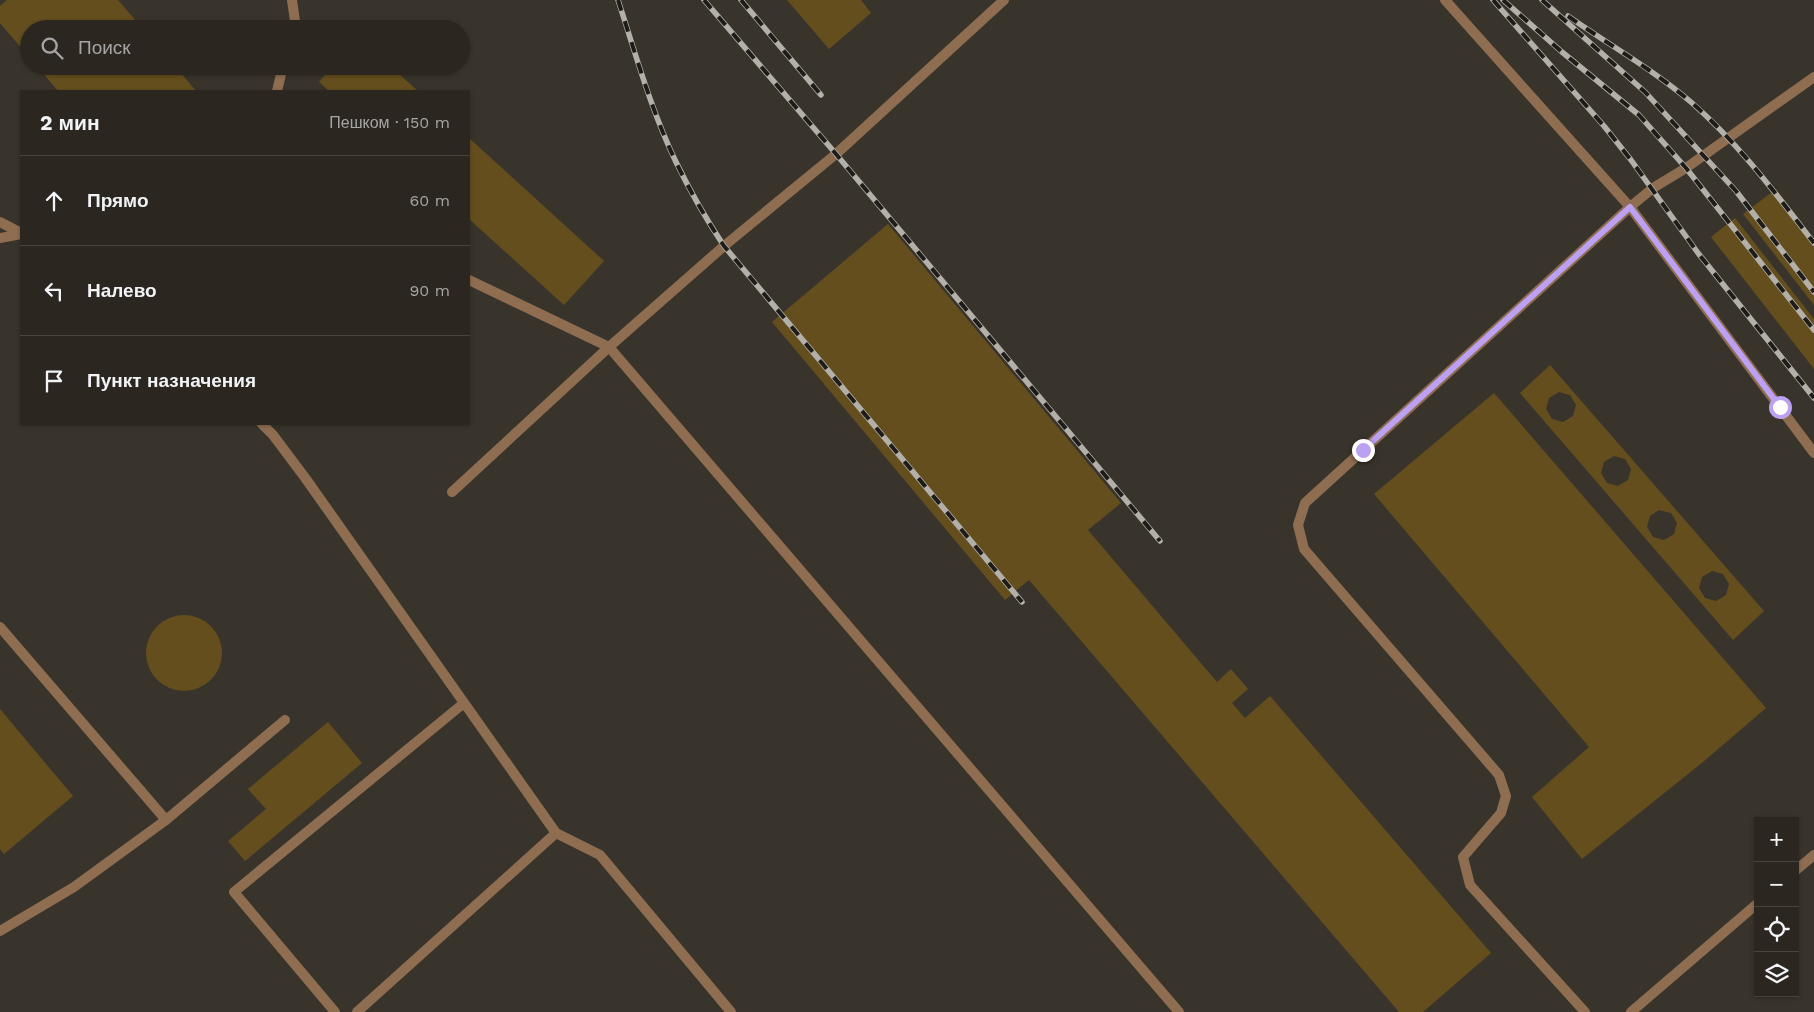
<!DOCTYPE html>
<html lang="ru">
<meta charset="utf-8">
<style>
:root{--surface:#2b2720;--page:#332f29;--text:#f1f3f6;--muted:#a6a5a5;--line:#47443e}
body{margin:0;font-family:"Work Sans",sans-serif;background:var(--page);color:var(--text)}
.controls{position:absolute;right:15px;bottom:15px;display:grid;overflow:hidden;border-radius:0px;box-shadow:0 1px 4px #0004}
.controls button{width:45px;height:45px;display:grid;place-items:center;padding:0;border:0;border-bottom:1px solid var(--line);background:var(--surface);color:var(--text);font:25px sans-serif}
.stop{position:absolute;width:15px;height:15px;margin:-11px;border:4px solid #bca0f2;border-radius:50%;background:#fff}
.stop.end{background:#bca0f2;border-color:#fff;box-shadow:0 1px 5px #0008}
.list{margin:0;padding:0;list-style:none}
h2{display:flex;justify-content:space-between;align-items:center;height:65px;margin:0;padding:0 20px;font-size:21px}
h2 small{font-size:16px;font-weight:400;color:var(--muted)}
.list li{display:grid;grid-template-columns:32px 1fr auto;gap:15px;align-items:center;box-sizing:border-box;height:90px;padding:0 20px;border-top:1px solid var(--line)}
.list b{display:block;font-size:19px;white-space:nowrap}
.list em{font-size:16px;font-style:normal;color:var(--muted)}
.icon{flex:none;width:28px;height:28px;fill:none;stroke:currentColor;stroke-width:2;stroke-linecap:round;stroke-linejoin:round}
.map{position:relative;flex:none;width:1814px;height:1012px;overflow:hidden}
.search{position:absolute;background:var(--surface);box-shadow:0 1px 4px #0004;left:20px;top:20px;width:450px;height:55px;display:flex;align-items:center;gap:12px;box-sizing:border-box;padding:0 18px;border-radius:28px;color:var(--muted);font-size:19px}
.panel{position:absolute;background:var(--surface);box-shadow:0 1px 4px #0004;left:20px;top:90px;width:450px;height:335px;border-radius:0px}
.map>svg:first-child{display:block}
</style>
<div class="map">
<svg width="1814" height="1012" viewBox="0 0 1814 1012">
<rect width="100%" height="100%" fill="#39342b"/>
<g fill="#654e1e" fill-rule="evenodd">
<polygon points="7,0 118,0 143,29 29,29 29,57 0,23 0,6"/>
<polygon points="787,0 861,0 871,13 829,49"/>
<polygon points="37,66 175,66 196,91 58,91"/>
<polygon points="333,66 390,66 418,91 329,91 319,82"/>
<polygon points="469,138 604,261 564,305 469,219"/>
<polygon points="1776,189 1814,239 1814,305 1743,214"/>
<polygon points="1735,218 1814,319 1814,369 1711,237"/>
<polygon points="888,224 1121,503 1088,530 1217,682 1231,669 1248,689 1232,703 1245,718 1270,696 1491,953 1423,1012 1399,1012 1029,580 1005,600 772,322"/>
<path d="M1550,365L1764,611L1733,640L1520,393ZM1559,392L1570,395L1576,405L1573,416L1563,422L1552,419L1546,409L1549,398ZM1614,456L1625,459L1631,469L1628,480L1618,486L1607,483L1601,473L1604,462ZM1659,510L1671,513L1677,523L1674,534L1664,540L1653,537L1647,527L1650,516ZM1712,571L1723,574L1729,584L1726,595L1716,601L1705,598L1699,588L1702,577Z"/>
<polygon points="1494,393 1766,708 1703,762 1582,859 1532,797 1589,747 1374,494"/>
<circle cx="184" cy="653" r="38"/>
<polygon points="0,709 73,796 4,854 0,849"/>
<polygon points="328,722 362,763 245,861 228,841 266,809 248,789"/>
</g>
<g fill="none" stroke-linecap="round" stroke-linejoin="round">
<g stroke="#8f6d51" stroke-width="10">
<polyline points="292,0 295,21 293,29"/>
<polyline points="1445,0 1630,207 1814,453"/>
<polyline points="277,91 283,66"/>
<polyline points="0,222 21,233"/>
<polyline points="0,238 21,234"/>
<polyline points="469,280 609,347 1179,1012"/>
<polyline points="262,424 273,435 306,479 556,833 600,855 731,1012"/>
<polyline points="452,492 609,347 724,246 836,154 1004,0"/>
<polyline points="0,627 166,820 285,720"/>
<polyline points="1795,871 1814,855"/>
<polyline points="0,931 74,887 166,820"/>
<polyline points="335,1012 234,892 464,703"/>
<polyline points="357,1012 556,833"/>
<polyline points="1585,1012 1470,885 1463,857 1501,813 1506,796 1499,775 1304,549 1298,525 1305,503 1630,207 1653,188 1686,168 1814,77"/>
<polyline points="1631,1012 1758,903"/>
</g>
<g stroke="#b3afa9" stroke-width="5.5">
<g id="rail">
<path d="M618,0C636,55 651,110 676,162C690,191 706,219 724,246L1022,602"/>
<polyline points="704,0 836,154 1160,541"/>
<polyline points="741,0 821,95"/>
<polyline points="1493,0 1604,126 1631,160 1698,253 1814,398"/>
<polyline points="1503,0 1562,52 1639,115 1686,168 1814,330"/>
<polyline points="1542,0 1645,92 1736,191 1814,292"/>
<path d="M1568,16C1609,45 1654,70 1692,103C1739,144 1776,194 1814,243"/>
</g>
</g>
<use href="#rail" stroke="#1e1c18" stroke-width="4" stroke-dasharray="11" stroke-linecap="butt"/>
</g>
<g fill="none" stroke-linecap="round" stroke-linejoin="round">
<polyline stroke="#bca0f2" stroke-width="6" points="1363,450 1630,207 1780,407"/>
</g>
</svg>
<div class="controls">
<button>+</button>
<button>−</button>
<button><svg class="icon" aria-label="locate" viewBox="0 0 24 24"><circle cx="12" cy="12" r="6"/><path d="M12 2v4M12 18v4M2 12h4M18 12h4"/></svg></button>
<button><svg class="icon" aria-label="layers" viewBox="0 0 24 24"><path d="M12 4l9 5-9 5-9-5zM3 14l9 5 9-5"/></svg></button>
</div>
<div class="stop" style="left:1780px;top:407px"></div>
<div class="stop end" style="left:1363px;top:450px"></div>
<div class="search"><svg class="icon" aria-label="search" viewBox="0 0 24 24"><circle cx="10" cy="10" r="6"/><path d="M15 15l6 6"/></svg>Поиск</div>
<section class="panel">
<h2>2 мин<small>Пешком · 150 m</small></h2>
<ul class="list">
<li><svg class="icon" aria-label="ahead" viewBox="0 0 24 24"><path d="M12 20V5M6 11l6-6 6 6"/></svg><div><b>Прямо</b></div><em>60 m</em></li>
<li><svg class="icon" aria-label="left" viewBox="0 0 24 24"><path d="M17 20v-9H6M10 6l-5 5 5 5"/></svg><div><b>Налево</b></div><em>90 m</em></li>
<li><svg class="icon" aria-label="arrive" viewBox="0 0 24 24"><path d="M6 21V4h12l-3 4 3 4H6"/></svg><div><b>Пункт назначения</b></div></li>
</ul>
</section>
</div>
